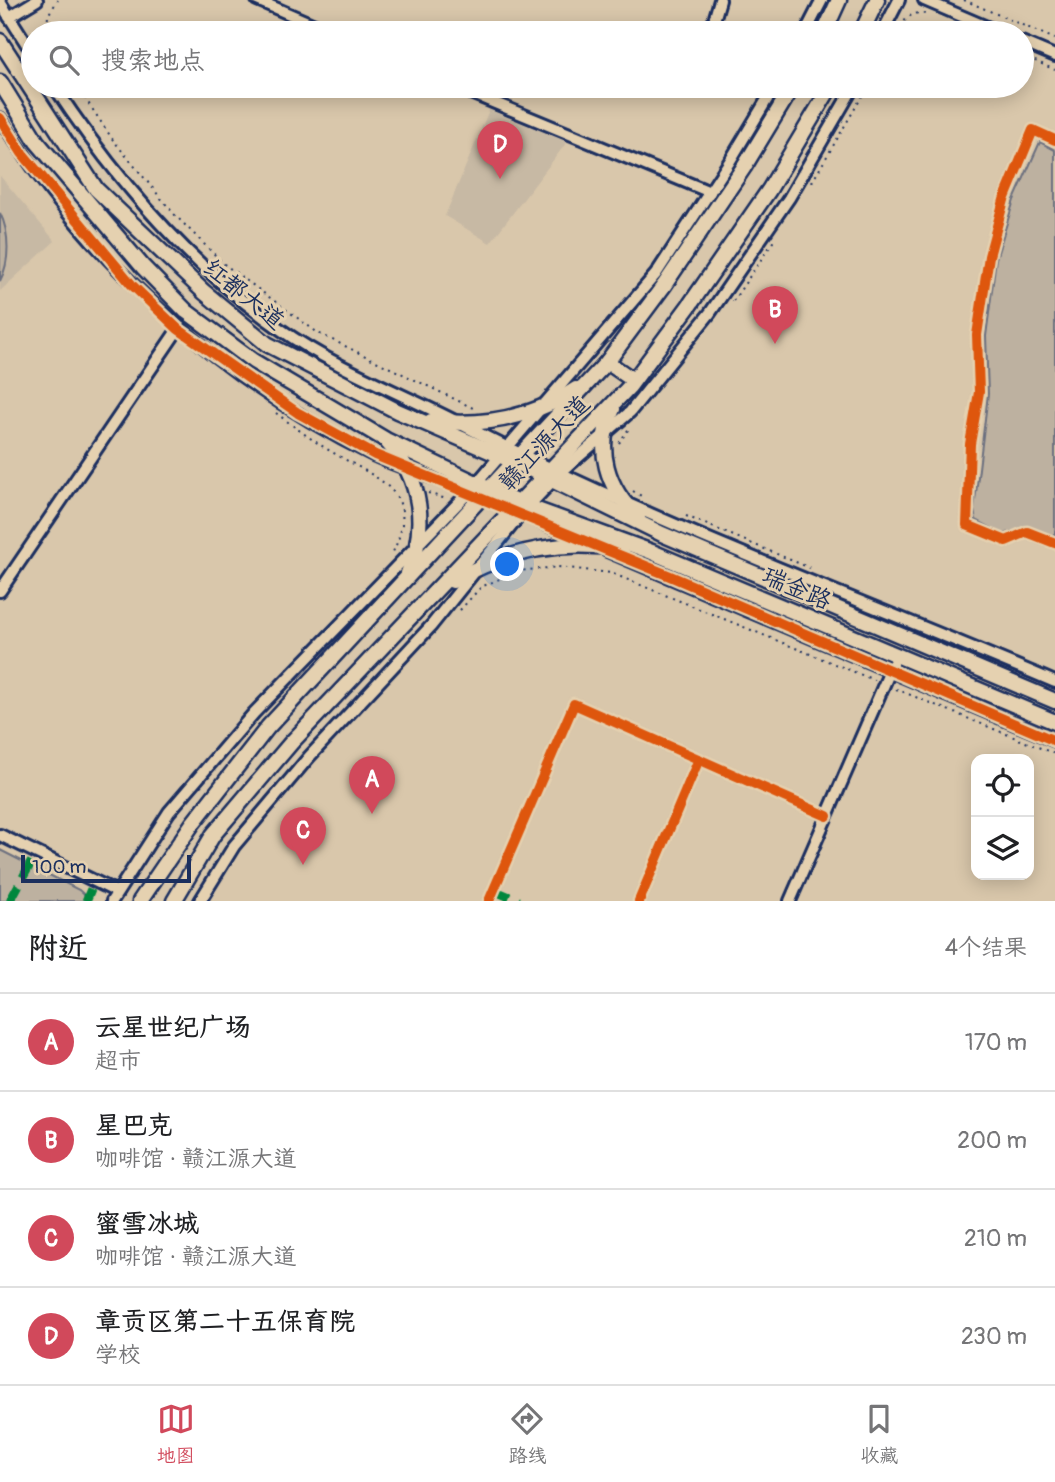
<!DOCTYPE html>
<html lang="zh">
<meta charset="utf-8">
<style>
:root{--surface:#fff;--page:#f6f6f6;--text:#202124;--muted:#757577;--line:#e0e0e0;--accent:#d1495b}
body{margin:0;font-family:Pangolin,"LXGW WenKai TC",sans-serif;background:var(--page);color:var(--text)}
.controls{position:absolute;right:21px;bottom:21px;display:grid;overflow:hidden;border-radius:14px;box-shadow:0 4px 18px #0003}
.controls button{width:63px;height:63px;display:grid;place-items:center;padding:0;border:0;border-bottom:2px solid var(--line);background:var(--surface);color:var(--text);font:35px sans-serif}
.scale{position:absolute;left:21px;bottom:18px;width:170px;box-sizing:border-box;padding-left:7px;border:4px solid #1b2f5e;border-top:0;font-size:19px;line-height:24px;white-space:nowrap;color:#1b2f5e;-webkit-text-stroke:5px #e5d1b0;paint-order:stroke}
.you{position:absolute;left:508px;top:565px;width:24px;height:24px;margin:-18px;border:5px solid #fff;border-radius:50%;background:#1a73e8;box-shadow:0 0 0 10px #1a73e833}
.badge{display:grid;place-items:center;width:46px;height:46px;border-radius:50%;background:var(--accent);color:#fff;font-size:23px;font-weight:700}
.pin{position:absolute;translate:-50% -58px;filter:drop-shadow(0 2px 4px #0008)}
.pin::after{content:'';position:absolute;top:37px;width:24px;height:21px;background:inherit;clip-path:polygon(0 0,100% 0,50% 100%)}
.list{margin:0;padding:0;list-style:none}
h2{display:flex;justify-content:space-between;align-items:center;height:91px;margin:0;padding:0 28px;font-size:30px}
h2 small{font-size:23px;font-weight:400;color:var(--muted)}
.list li{display:grid;grid-template-columns:46px 1fr auto;gap:21px;align-items:center;box-sizing:border-box;height:98px;padding:0 28px;border-top:2px solid var(--line)}
.list b{display:block;font-size:26px;white-space:nowrap}
.list p{margin:0;font-size:23px;white-space:nowrap;color:var(--muted)}
.list em{font-size:23px;font-style:normal;color:var(--muted)}
.icon{flex:none;width:38px;height:38px;fill:none;stroke:currentColor;stroke-width:2;stroke-linecap:round;stroke-linejoin:round}
.map{position:relative;flex:none;width:1055px;height:901px;overflow:hidden}
.search{position:absolute;background:var(--surface);box-shadow:0 4px 18px #0003;left:21px;right:21px;top:21px;height:77px;display:flex;align-items:center;gap:18px;box-sizing:border-box;padding:0 24px;border-radius:38px;color:var(--muted);font-size:26px}
.sheet{height:483px;background:var(--surface)}
nav{display:flex;justify-content:space-around;align-items:center;box-sizing:border-box;height:98px;border-top:2px solid var(--line);background:var(--surface);font-size:19px;color:var(--muted)}
nav a{display:grid;justify-items:center;gap:4px}
nav .on{color:var(--accent)}
.map>svg:first-child{display:block}
</style>
<div class="map">
<svg width="1055" height="901" viewBox="0 0 1055 901">
<rect width="100%" height="100%" fill="#d9c7ab"/>
<filter id="ink" filterUnits="userSpaceOnUse"><feTurbulence type="fractalNoise" baseFrequency=".0143" numOctaves="2"/><feDisplacementMap in="SourceGraphic" scale="14" xChannelSelector="R" yChannelSelector="G"/><feConvolveMatrix kernelMatrix="1 2 1 2 8 2 1 2 1" color-interpolation-filters="sRGB"/></filter>
<g filter="url(#ink)">
<g fill="#c7b9a4">
<polygon points="489,110 567,142 490,243 445,216"/>
<polygon points="0,176 55,241 0,291"/>
</g>
<g fill="#bdb1a0" stroke="#6c707f" stroke-width="2">
<polygon points="1040,142 1055,150 1055,538 1028,527 1003,534 976,520 974,510 988,394 986,336 996,259 1014,200"/>
<path d="M0,213C10,233 10,262 0,281Z"/>
<polygon points="0,850 79,890 91,901 0,901"/>
</g>
<g fill="none" stroke-linecap="round" stroke-linejoin="round">
<g stroke="#1b2f5e" stroke-width="16">
<g id="minor">
<polyline points="257,0 333,33"/>
<polyline points="924,0 1001,33"/>
<polyline points="0,2 33,54"/>
<polyline points="9,17 37,0"/>
<polyline points="715,33 713,24 720,0"/>
<polyline points="805,33 822,0"/>
<polyline points="882,33 899,0"/>
<polyline points="1022,42 1055,56"/>
<path d="M54,86C115,179 188,264 280,329C335,368 399,392 459,423C650,523 857,597 1055,682"/>
<polyline points="454,86 710,192"/>
<path d="M0,118C89,262 221,380 373,455C403,469 437,478 468,491C509,507 549,526 589,544"/>
<polyline points="607,551 1055,741"/>
<polyline points="0,591 178,329"/>
<polyline points="0,835 117,892"/>
<polyline points="112,901 169,812 254,713 470,491 656,274 730,161 775,86"/>
<polyline points="200,901 234,846 309,757 431,626 521,514 559,474 630,412 710,313 789,198 854,86"/>
<polyline points="790,901 893,664"/>
</g>
</g>
<g stroke="#1b2f5e" stroke-width="19">
<g id="major">
<polyline points="824,33 839,0"/>
<polyline points="861,33 877,0"/>
<polyline points="0,41 96,189 204,292 267,344 397,411 515,462 662,534 1055,701"/>
<polyline points="0,82 37,142 143,267 186,311 253,361 386,440 518,503 652,552 1055,722"/>
<polyline points="607,362 633,380"/>
<path d="M613,409C594,448 607,489 638,517"/>
<path d="M431,421C482,427 532,418 576,389"/>
<path d="M388,443C422,479 428,528 408,573"/>
<path d="M453,581C505,551 562,539 622,549"/>
<polyline points="140,901 193,823 268,727 607,362 665,284 744,167 793,86"/>
<polyline points="174,901 213,835 291,743 629,387 689,306 769,190 831,86"/>
</g>
</g>
<g stroke="#1b2f5e" stroke-width="2" stroke-dasharray="2 5" stroke-linecap="butt">
<polyline points="964,0 1055,39"/>
<polyline points="47,33 48,15 58,0"/>
<path d="M897,33C904,20 911,9 928,15"/>
<polyline points="1022,55 1055,70"/>
<polyline points="77,86 113,140 174,214 224,264 318,333 473,408"/>
<polyline points="812,182 868,86"/>
<polyline points="733,301 775,239"/>
<path d="M276,413C296,428 317,444 339,456C385,482 422,495 391,556"/>
<polyline points="619,443 630,427"/>
<polyline points="633,491 643,497"/>
<polyline points="428,493 446,499"/>
<polyline points="686,516 810,568"/>
<polyline points="460,610 481,587 518,571 558,567 611,573 874,680"/>
<polyline points="896,689 1055,754"/>
</g>
<use href="#minor" stroke="#e5d1b0" stroke-width="10"/>
<use href="#major" stroke="#e5d1b0" stroke-width="14"/>
<g stroke="#00873e" stroke-width="9" stroke-dasharray="18 9" stroke-linecap="butt">
<polyline points="493,890 519,901"/>
<polyline points="10,901 33,859"/>
<polyline points="86,901 91,889"/>
</g>
<g stroke="#e5d1b0" stroke-width="15">
<g id="cycleway">
<polyline points="0,118 22,153 132,285 178,329 298,413 375,455 670,576 1055,741"/>
<polyline points="1055,140 1033,130 1004,200 989,256 977,335 979,392 970,444 967,525 1006,541 1027,532 1055,543"/>
<polyline points="489,901 574,704 827,816"/>
<polyline points="639,901 699,759"/>
</g>
</g>
<use href="#cycleway" stroke="#de5710" stroke-width="10"/>
</g>
</g>
<g text-anchor="middle" stroke-width="6" stroke-linejoin="round" paint-order="stroke">
<g font-size="24" fill="#1b2f5e" stroke="#e5d1b0">
<text transform="translate(244 294) rotate(39)" y="8">红都大道</text>
<text transform="translate(544 443) rotate(-47)" y="8">赣江源大道</text>
<text transform="translate(797 588) rotate(23)" y="8">瑞金路</text>
</g>
</g>
</svg>
<div class="controls">
<button><svg class="icon" aria-label="locate" viewBox="0 0 24 24"><circle cx="12" cy="12" r="6"/><path d="M12 2v4M12 18v4M2 12h4M18 12h4"/></svg></button>
<button><svg class="icon" aria-label="layers" viewBox="0 0 24 24"><path d="M12 4l9 5-9 5-9-5zM3 14l9 5 9-5"/></svg></button>
</div>
<div class="scale">100 m</div>
<div class="you"></div>
<div class="pin badge" style="left:372px;top:814px">A</div>
<div class="pin badge" style="left:775px;top:344px">B</div>
<div class="pin badge" style="left:303px;top:865px">C</div>
<div class="pin badge" style="left:500px;top:179px">D</div>
<div class="search"><svg class="icon" aria-label="search" viewBox="0 0 24 24"><circle cx="10" cy="10" r="6"/><path d="M15 15l6 6"/></svg>搜索地点</div>
</div>
<section class="sheet">
<h2>附近<small>4个结果</small></h2>
<ul class="list">
<li><span class="badge">A</span><div><b>云星世纪广场</b><p>超市</p></div><em>170 m</em></li>
<li><span class="badge">B</span><div><b>星巴克</b><p>咖啡馆 · 赣江源大道</p></div><em>200 m</em></li>
<li><span class="badge">C</span><div><b>蜜雪冰城</b><p>咖啡馆 · 赣江源大道</p></div><em>210 m</em></li>
<li><span class="badge">D</span><div><b>章贡区第二十五保育院</b><p>学校</p></div><em>230 m</em></li>
</ul>
</section>
<nav>
<a class="on"><svg class="icon" aria-label="map" viewBox="0 0 24 24"><path d="M3 6l6-2 6 2 6-2v14l-6 2-6-2-6 2zM9 4v14M15 6v14"/></svg>地图</a>
<a><svg class="icon" aria-label="directions" viewBox="0 0 24 24"><path d="M12 3l9 9-9 9-9-9zM9 14v-3h6M13 9l2 2-2 2"/></svg>路线</a>
<a><svg class="icon" aria-label="saved" viewBox="0 0 24 24"><path d="M7 4h10v16l-5-4-5 4z"/></svg>收藏</a>
</nav>
